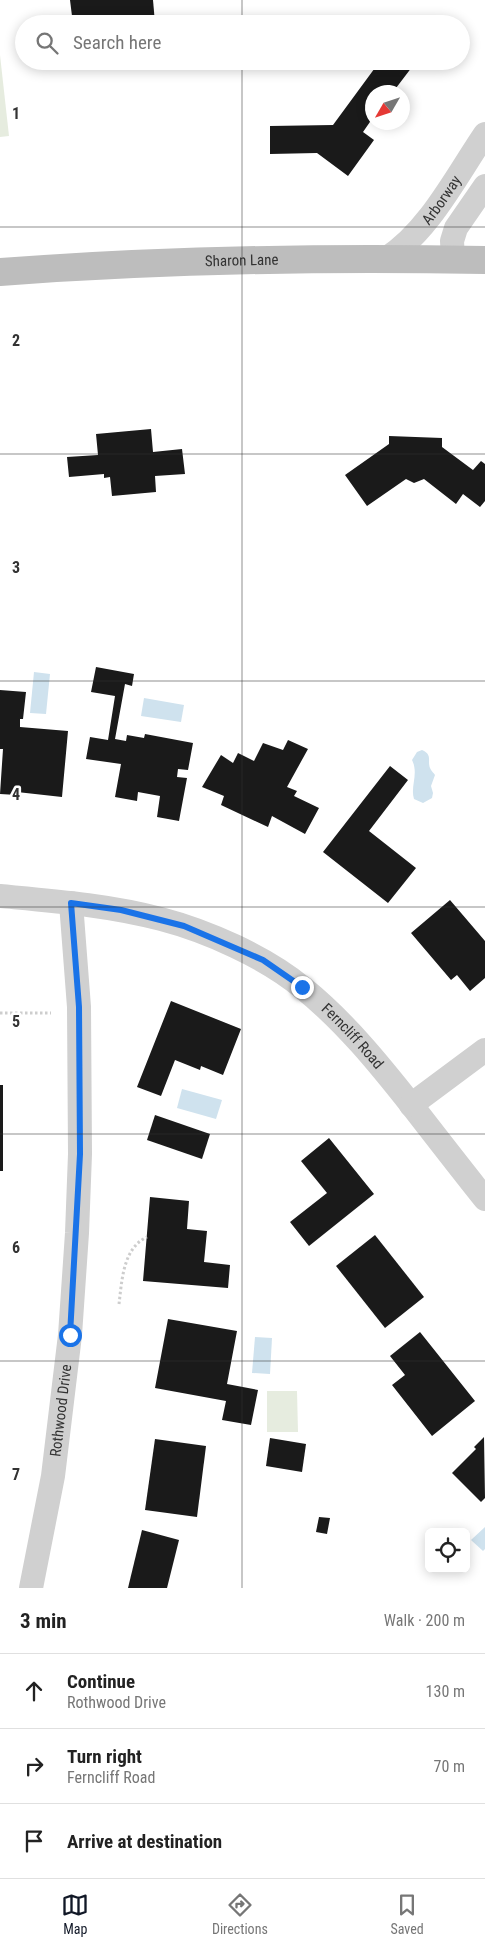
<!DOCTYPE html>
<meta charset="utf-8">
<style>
:root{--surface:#fff;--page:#f6f6f6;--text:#222;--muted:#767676;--line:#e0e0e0;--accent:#111827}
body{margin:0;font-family:"Roboto Condensed",sans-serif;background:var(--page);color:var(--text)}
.controls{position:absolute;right:15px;bottom:15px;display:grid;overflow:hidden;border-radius:8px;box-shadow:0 2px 12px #0003}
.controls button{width:45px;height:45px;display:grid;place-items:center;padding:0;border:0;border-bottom:1px solid var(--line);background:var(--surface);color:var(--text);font:25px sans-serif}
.compass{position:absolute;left:365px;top:85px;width:45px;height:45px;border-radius:50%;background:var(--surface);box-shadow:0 2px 12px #0003;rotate:231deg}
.stop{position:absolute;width:15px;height:15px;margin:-11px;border:4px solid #1a73e8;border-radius:50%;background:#fff}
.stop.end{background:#1a73e8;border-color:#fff;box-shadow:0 1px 5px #0008}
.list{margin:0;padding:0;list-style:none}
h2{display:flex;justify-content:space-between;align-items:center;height:65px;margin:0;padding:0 20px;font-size:21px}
h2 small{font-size:16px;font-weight:400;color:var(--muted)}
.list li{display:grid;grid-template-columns:32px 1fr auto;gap:15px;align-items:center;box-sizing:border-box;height:75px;padding:0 20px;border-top:1px solid var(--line)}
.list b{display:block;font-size:19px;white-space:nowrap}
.list p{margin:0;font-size:16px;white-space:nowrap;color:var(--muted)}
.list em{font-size:16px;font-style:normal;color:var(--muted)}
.icon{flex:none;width:28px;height:28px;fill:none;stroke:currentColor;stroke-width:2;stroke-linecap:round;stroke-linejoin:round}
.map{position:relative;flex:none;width:485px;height:1588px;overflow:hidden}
.search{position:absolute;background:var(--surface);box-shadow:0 2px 12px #0003;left:15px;right:15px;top:15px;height:55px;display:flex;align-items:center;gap:12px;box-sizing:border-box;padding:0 18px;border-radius:28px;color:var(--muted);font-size:19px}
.sheet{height:290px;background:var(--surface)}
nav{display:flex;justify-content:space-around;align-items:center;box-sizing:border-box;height:70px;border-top:1px solid var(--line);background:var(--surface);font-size:14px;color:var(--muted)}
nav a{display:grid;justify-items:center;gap:2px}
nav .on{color:var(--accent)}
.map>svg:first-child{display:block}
</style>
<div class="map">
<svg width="485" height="1588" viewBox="0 0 485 1588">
<rect width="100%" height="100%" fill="#fff"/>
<g fill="#e6ecdf">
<polygon points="0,55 9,136 0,137"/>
<polygon points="267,1391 297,1391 298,1432 267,1432"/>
</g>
<g fill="#cfe2ee">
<polygon points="34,672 50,674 46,714 30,713"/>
<polygon points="144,698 184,705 181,722 141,716"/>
<path d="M422,750C433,755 427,760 430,768C431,771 434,773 435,775L431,786L433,793L432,798L423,803L414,799C410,786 419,774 412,760L417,752Z"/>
<polygon points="182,1089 222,1100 216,1119 177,1108"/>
<polygon points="255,1337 272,1338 270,1374 252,1373"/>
<polygon points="485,1527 485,1549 483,1551 471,1540"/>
</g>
<g fill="#1a1a1a">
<polygon points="70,0 153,0 155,23 73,24"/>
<polygon points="380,61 404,61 412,67 393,92 372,92 372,119 363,132 374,140 348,176 317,153 270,154 270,126 333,125"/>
<polygon points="151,429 153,452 182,449 185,474 155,476 156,492 112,496 110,477 104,478 104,474 69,477 67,457 98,455 96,434"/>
<polygon points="389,436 442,438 442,447 473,470 481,461 485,464 485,501 480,507 463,494 456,504 424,479 414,483 406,479 367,506 345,475 389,444"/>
<polygon points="96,667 134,674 132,686 125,684 115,739 126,741 127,735 144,738 145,734 193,743 188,770 178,769 177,777 187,778 179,821 157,817 160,796 138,792 137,801 115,797 121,764 86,759 90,737 108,740 115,696 91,692"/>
<polygon points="0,690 26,692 23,719 20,719 20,727 68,731 62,797 17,792 17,795 0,794 3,749 0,749"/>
<polygon points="288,740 308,749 287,787 297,791 294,796 319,808 305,834 272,816 268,827 221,805 224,796 202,787 221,755 233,763 238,753 254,761 263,743 283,750"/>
<polygon points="390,766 408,780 369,831 416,868 388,903 323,852"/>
<polygon points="450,900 485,941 485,978 470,991 457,975 451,980 411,933"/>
<polygon points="171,1001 241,1029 223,1075 201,1066 200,1070 175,1060 161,1096 137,1087"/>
<rect x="0" y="1085" width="3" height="86"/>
<polygon points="155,1115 210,1134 202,1159 147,1140"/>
<polygon points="329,1138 374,1194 309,1246 290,1222 327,1193 301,1161"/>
<polygon points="150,1197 189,1201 187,1229 207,1231 204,1262 230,1265 228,1288 143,1281"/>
<polygon points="375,1235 424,1297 385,1328 336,1266"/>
<polygon points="168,1319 237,1331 227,1384 258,1390 251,1425 222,1420 226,1401 155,1388"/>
<polygon points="420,1332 475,1401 432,1436 392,1385 405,1375 390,1356"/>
<polygon points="484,1437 485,1498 481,1502 452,1473 476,1449 474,1447"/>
<polygon points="270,1438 306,1444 302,1472 266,1466"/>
<polygon points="155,1439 206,1446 197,1517 145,1510"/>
<polygon points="319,1517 330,1518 327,1534 316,1532"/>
<polygon points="142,1530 179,1540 167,1588 128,1588"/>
</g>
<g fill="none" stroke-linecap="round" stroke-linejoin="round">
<g stroke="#cdcdcd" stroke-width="3" stroke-dasharray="2.5 2.5" stroke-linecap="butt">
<polyline points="0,1013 51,1013"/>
<path d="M119,1304C122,1280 123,1248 147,1237"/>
</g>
<g stroke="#d0d0d0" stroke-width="24">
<path id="s1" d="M387,258C429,231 457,175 485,134"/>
<polyline points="453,259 452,241 456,228 485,186"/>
<path id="s2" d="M0,896C54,901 108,905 161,919C207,931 266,957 303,988C345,1022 379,1064 413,1107C437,1138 461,1169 485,1199"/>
<polyline points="411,1105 485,1050"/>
<path id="s3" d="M31,1588L53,1476L70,1335L77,1233L80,1154L79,1007L71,903"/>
</g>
<path stroke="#bdbdbd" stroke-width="28" id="s4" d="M0,272C161,260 323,257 485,260"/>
</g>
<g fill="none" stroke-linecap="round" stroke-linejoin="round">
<polyline stroke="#1a73e8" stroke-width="6" points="70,1335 80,1154 79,1007 71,903 121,910 184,926 263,960 302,987"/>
</g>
<path fill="none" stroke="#333" stroke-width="1" stroke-opacity="0.55" d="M242,0V24M242,61V1588M0,227H485M0,454H485M0,681H485M0,907H485M0,1134H485M0,1361H485"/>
<g text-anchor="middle" stroke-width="5" stroke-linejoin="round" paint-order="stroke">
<g font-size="15" fill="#333" stroke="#fff">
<text dy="5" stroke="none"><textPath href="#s1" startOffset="80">Arborway</textPath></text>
<text dy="5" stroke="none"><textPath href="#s4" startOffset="242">Sharon Lane</textPath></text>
<text dy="5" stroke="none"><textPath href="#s2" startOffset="391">Ferncliff Road</textPath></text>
<text dy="5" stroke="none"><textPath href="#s3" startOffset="180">Rothwood Drive</textPath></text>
</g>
</g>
<g font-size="16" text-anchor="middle" font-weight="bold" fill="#333" stroke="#fff" stroke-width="5" stroke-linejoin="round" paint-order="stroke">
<text x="16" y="119">1</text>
<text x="16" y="346">2</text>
<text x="16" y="573">3</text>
<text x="16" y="800">4</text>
<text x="16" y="1027">5</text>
<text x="16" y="1253">6</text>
<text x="16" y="1480">7</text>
</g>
</svg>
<div class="controls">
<button><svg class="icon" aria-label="locate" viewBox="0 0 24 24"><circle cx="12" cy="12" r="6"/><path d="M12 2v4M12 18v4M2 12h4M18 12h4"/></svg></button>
</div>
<svg class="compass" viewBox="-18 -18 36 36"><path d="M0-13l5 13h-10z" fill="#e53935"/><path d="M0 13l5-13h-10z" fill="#767676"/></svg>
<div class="stop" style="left:70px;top:1335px"></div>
<div class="stop end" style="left:302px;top:987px"></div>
<div class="search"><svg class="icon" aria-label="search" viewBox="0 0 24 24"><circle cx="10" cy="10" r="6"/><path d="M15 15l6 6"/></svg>Search here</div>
</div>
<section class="sheet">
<h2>3 min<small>Walk · 200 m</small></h2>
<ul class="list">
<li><svg class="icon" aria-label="ahead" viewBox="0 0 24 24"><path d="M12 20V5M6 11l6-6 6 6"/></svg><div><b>Continue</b><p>Rothwood Drive</p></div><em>130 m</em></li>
<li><svg class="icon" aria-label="right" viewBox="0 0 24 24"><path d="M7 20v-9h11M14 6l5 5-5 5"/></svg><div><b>Turn right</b><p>Ferncliff Road</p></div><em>70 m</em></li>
<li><svg class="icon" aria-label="arrive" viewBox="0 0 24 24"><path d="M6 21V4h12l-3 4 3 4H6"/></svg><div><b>Arrive at destination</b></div></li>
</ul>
</section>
<nav>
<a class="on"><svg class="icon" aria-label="map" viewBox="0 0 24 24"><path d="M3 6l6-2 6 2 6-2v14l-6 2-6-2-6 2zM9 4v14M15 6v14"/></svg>Map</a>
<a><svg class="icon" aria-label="directions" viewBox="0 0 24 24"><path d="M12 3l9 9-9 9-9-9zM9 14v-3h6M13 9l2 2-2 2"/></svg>Directions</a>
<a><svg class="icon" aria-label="saved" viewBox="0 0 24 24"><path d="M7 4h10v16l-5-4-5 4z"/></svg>Saved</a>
</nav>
